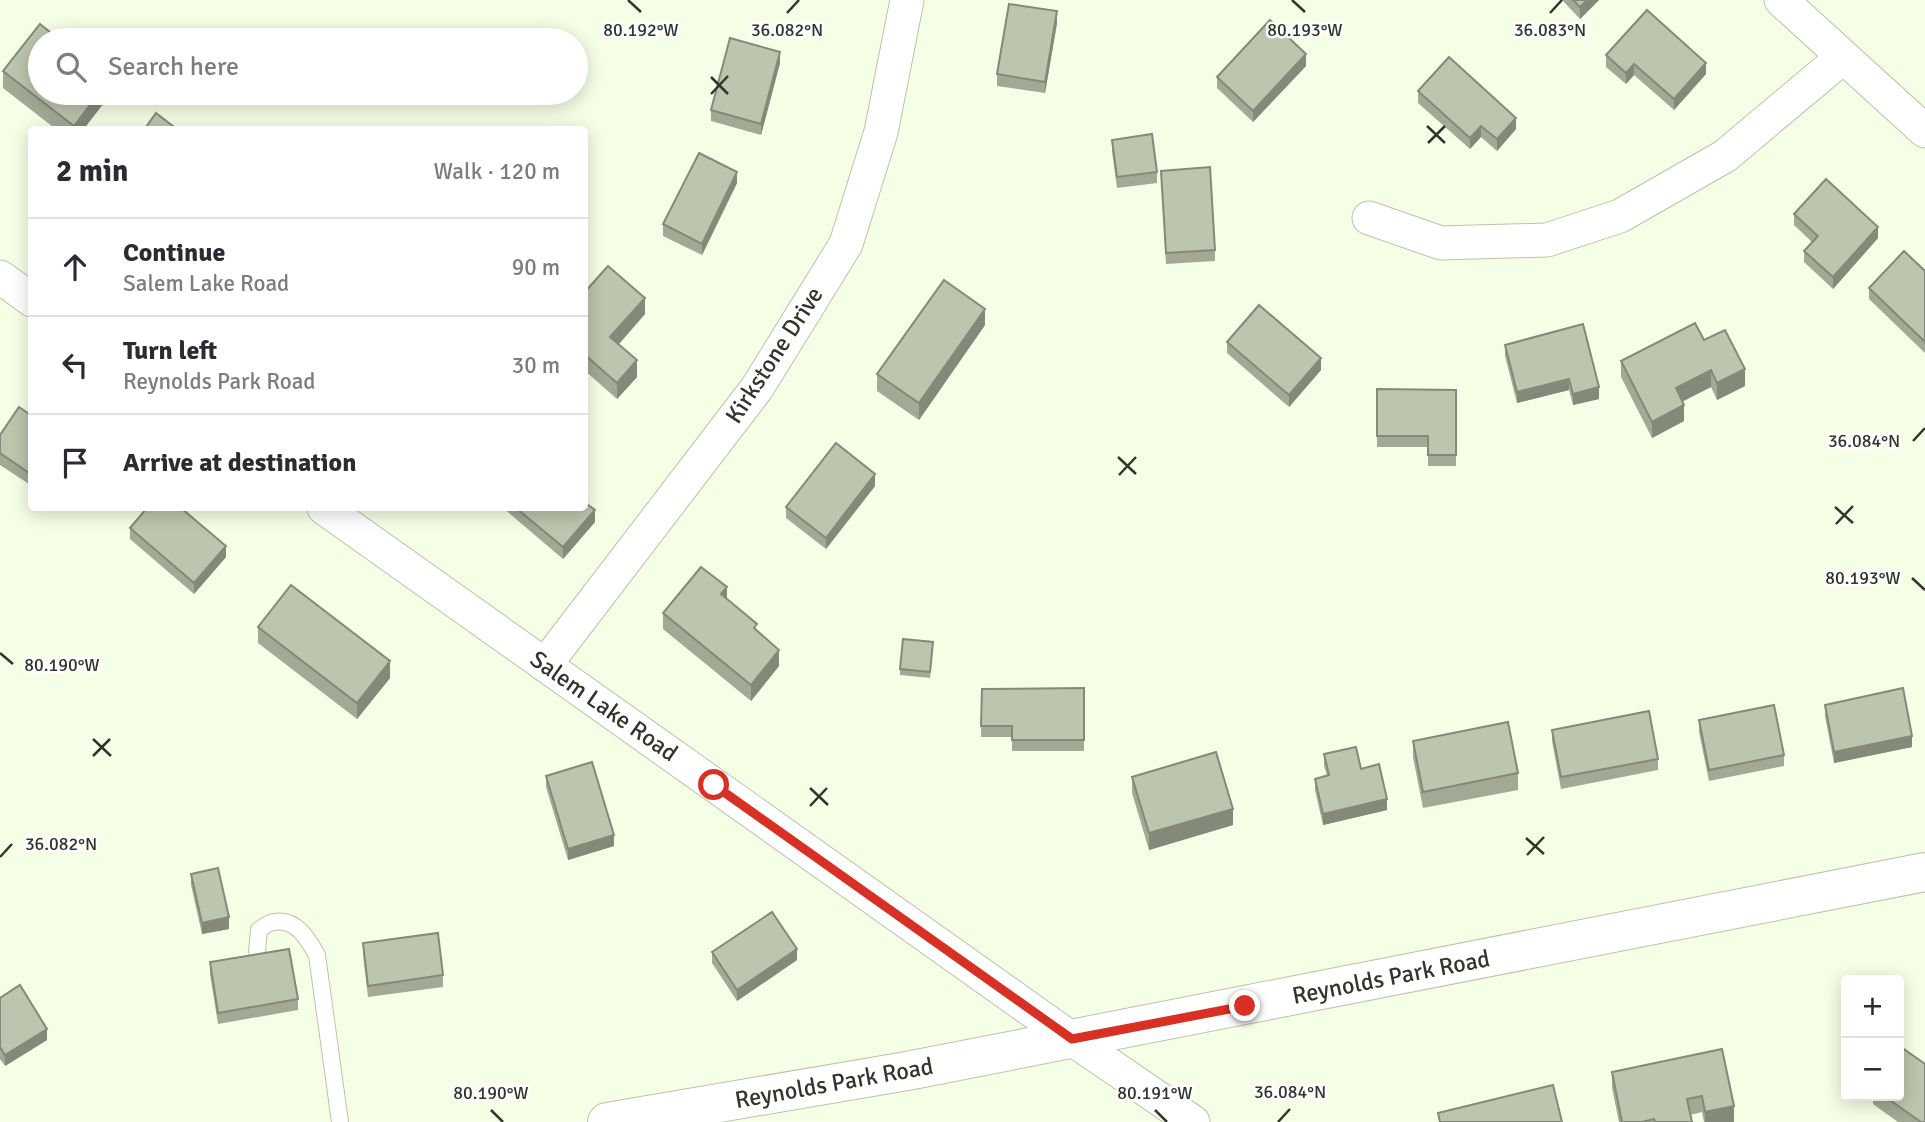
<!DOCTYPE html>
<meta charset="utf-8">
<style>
:root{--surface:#fff;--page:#f2f2f3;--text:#2b2b33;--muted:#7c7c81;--line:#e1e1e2}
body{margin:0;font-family:Signika,sans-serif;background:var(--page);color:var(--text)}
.controls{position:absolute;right:21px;bottom:21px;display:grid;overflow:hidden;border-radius:7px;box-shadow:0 4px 18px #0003}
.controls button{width:63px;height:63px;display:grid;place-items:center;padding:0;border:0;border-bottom:2px solid var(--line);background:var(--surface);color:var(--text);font:35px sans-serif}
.stop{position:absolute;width:21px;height:21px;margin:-16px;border:5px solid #d93025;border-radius:50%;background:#fff}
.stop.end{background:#d93025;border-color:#fff;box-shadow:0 2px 7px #0008}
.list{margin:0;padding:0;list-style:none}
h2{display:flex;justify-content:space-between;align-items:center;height:91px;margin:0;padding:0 28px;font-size:30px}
h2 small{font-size:23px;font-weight:400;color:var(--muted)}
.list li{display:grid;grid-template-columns:46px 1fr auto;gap:21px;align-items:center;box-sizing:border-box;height:98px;padding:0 28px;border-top:2px solid var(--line)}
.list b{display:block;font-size:26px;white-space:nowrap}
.list p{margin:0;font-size:23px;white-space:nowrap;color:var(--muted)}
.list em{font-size:23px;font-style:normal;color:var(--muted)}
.icon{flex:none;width:38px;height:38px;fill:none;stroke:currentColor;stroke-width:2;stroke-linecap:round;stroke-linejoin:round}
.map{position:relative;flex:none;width:1925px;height:1122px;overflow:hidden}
.search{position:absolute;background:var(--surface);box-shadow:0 4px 18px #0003;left:28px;top:28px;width:560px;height:77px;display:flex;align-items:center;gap:18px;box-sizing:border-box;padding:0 24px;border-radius:38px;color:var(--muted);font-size:26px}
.panel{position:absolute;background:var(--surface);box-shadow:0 4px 18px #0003;left:28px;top:126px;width:560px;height:385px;border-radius:7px}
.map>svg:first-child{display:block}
</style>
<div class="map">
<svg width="1925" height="1122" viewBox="0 0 1925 1122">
<rect width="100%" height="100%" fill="#f5ffe6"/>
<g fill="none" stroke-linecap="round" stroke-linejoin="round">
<g stroke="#bac4ac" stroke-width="18">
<path id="service" d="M257,951L259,930C263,927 270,922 274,922C296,918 308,939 317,955L340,1122"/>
</g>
<g stroke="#bac4ac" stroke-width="35">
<g id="minor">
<polyline points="1781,0 1925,131"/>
<polyline points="1369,218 1441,243 1547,240 1620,216 1725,156 1843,57"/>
<polyline points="0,277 32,300"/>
<polyline points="324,508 1072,1039 1193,1122"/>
<polyline points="545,665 757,388 846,244 881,132 907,0"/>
</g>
</g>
<g stroke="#bac4ac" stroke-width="40">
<polyline id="secondary" points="607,1122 907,1071 1925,872"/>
</g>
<use href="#service" stroke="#fff" stroke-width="16"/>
<use href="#minor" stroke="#fff" stroke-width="33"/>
<use href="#secondary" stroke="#fff" stroke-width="38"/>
</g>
<g fill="#a2a995">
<polygon points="1562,0 1599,0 1580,19"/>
<polygon points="1057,23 1045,93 997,86 997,74"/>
<polygon points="1606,55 1706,74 1674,110 1634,75 1626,84 1606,67"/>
<polygon points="780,63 761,135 711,121 711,110"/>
<polygon points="1306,66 1253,122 1217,88 1217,77"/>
<polygon points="3,71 110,93 110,95 83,130 57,130 3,88"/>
<polygon points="1418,91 1516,129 1497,151 1481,137 1470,149 1418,103"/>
<polygon points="1112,140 1157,172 1157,183 1117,188 1112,151"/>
<polygon points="1161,171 1215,250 1215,261 1166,264"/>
<polygon points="737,183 702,255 663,236 663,224"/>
<polygon points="1794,214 1878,238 1833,289 1804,262 1804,251 1812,242 1794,225"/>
<polygon points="1925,271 1925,353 1869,299 1869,288"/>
<polygon points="584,293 645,314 619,344 637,377 617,399 584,370"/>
<polygon points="1583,324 1599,399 1573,405 1569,390 1517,403 1505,356 1505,345"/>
<polygon points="985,325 919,420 877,391 877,374"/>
<polygon points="1704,340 1745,386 1717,400 1711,387 1682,401 1684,421 1652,438 1621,377 1621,361"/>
<polygon points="1227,342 1321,370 1289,407 1227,353"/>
<polygon points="1377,389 1456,390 1456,466 1428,466 1428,447 1377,447"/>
<polygon points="32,416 32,486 0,465 0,435"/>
<polygon points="875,486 826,549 786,518 786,507"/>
<polygon points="503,508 584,508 595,522 563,559"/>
<polygon points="130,528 226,557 194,594 130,539"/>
<polygon points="727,599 757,631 779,666 751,701 663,629 663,613"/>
<polygon points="258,627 390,678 357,719 258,643"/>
<polygon points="933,648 930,678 900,675 900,669"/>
<polygon points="1084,688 1084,751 1012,751 1012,737 981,737 982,689"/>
<polygon points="1825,705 1912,747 1834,763 1825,716"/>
<polygon points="1699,720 1784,755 1784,766 1709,781 1699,732"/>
<polygon points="1552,730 1658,759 1658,770 1561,789 1552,741"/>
<polygon points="1413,741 1518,773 1518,790 1423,808 1413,757"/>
<polygon points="1324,754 1361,769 1387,810 1323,825 1315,790 1315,779 1327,775 1324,766"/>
<polygon points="546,776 614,846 568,860 546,787"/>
<polygon points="1132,777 1233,825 1149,850 1132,793"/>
<polygon points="191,874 229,929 202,934 191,885"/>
<polygon points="363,943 443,975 443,987 368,997 363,954"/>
<polygon points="712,952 797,960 737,1001 712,963"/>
<polygon points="210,962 298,999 298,1010 218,1024 210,974"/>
<polygon points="0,998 47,1040 5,1066 0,1059"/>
<polygon points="1722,1049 1734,1122 1704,1122 1702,1112 1690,1115 1692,1122 1619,1122 1612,1088 1612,1072"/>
<polygon points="1873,1096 1899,1096 1925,1122 1898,1122 1873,1104"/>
</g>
<g fill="#848a79">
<polygon points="1587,0 1599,0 1580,19 1580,7"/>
<polygon points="1057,11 1057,23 1045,93 1045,82"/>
<polygon points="780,52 780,63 761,135 761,124"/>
<polygon points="1306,54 1306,66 1253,122 1253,111"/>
<polygon points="1706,63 1706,74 1674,110 1674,99"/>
<polygon points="1634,64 1634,75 1626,84 1626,73"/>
<polygon points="99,93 110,93 110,95 83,130 74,130 74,126"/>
<polygon points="1516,118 1516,129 1497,151 1497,139"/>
<polygon points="1481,126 1481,137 1470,149 1470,138"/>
<polygon points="737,172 737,183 702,255 702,244"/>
<polygon points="1878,227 1878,238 1833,289 1833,277"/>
<polygon points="645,298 645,314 610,354 610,337"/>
<polygon points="985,309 985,325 919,420 919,403"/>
<polygon points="1321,358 1321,370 1289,407 1289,395"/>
<polygon points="637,360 637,377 617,399 617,383"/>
<polygon points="1745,369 1745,386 1717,400 1717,383"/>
<polygon points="1711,370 1711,387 1676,405 1676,388"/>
<polygon points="1569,379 1569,390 1517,403 1517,392"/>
<polygon points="1599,387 1599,399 1573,405 1573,394"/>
<polygon points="1684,405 1684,421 1652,438 1652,422"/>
<polygon points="875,474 875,486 826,549 826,538"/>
<polygon points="595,510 595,522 563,559 563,547"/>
<polygon points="226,546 226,557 194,594 194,583"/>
<polygon points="727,587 727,604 721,594"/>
<polygon points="779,650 779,666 751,701 751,685"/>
<polygon points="390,661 390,678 357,719 357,703"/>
<polygon points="1912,736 1912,747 1834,763 1834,752"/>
<polygon points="1387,799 1387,810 1323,825 1323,814"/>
<polygon points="1233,809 1233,825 1149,850 1149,833"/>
<polygon points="614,835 614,846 568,860 568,849"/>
<polygon points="229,917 229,929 202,934 202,923"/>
<polygon points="797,949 797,960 737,1001 737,990"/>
<polygon points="47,1029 47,1040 5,1066 5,1055"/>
<polygon points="1734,1106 1734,1122 1705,1122 1705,1112"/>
</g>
<g fill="#bcc5ad" stroke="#848a79" stroke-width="2">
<polygon points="1573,0 1587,0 1580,7"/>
<polygon points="1009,4 1057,11 1045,82 997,74"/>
<polygon points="1647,10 1706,63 1674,99 1634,64 1626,73 1606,55"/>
<polygon points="1270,20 1306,54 1253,111 1217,77"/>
<polygon points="40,24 60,40 40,40 40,93 99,93 74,126 3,71"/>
<polygon points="730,38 780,52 761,124 711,110"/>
<polygon points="1449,57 1516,118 1497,139 1481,126 1470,138 1418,91"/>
<polygon points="156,113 178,130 144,130"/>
<polygon points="1152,134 1157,172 1117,177 1112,140"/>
<polygon points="699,153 737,172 702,244 663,224"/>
<polygon points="1210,167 1215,250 1166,253 1161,171"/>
<polygon points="1826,179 1878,227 1833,277 1804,251 1818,236 1794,214"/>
<polygon points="1904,251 1925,271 1925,342 1869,288"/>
<polygon points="608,266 645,298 610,337 637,360 617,383 584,354 584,293"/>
<polygon points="944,280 985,309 919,403 877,374"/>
<polygon points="1259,305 1321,358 1289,395 1227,342"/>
<polygon points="1695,323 1704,340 1725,330 1745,369 1717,383 1711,370 1676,388 1684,405 1652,422 1621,361"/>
<polygon points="1583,324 1599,387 1573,394 1569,379 1517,392 1505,345"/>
<polygon points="1377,389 1456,390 1456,455 1428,455 1428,436 1377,436"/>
<polygon points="19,407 32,416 32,475 0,453 0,435"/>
<polygon points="836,443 875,474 826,538 786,507"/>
<polygon points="584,502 595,510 563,547 516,508 584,508"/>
<polygon points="147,508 181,508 226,546 194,583 130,528"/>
<polygon points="701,567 727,587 721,594 757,624 754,628 779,650 751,685 663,613"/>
<polygon points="291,585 390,661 357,703 258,627"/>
<polygon points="903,639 933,642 930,672 900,669"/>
<polygon points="1084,688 1084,740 1012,740 1012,726 981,726 982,689"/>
<polygon points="1903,688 1912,736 1834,752 1825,705"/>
<polygon points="1774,705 1784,755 1709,770 1699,720"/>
<polygon points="1649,711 1658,759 1561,777 1552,730"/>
<polygon points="1508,722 1518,773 1423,792 1413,741"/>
<polygon points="1356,747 1361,769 1379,764 1387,799 1323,814 1315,779 1329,775 1324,754"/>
<polygon points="1216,752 1233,809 1149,833 1132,777"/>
<polygon points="592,762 614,835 568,849 546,776"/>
<polygon points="218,868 229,917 202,923 191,874"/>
<polygon points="772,912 797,949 737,990 712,952"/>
<polygon points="438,933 443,975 368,986 363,943"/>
<polygon points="289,949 298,999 218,1013 210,962"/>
<polygon points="20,985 47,1029 5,1055 0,1047 0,998"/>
<polygon points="1901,1047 1925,1064 1925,1122 1921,1122 1884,1096 1899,1096 1899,1051"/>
<polygon points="1722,1049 1734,1106 1705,1112 1702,1096 1687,1099 1692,1122 1655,1122 1654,1119 1642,1122 1622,1122 1612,1072"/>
<polygon points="1553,1085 1562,1122 1440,1122 1438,1113"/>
</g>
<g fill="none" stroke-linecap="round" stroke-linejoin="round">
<polyline stroke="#d93025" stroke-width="9" points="714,785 1072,1039 1245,1006"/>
</g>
<path fill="none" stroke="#32352c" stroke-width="2.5" d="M628,0L641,12M1292,0L1305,12M787,13L799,0M1550,13L1562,0M711,77L728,94M711,94L728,76M1427,126L1445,143M1428,143L1445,126M1913,441L1925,428M1118,457L1136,474M1119,475L1136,457M1835,507L1853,523M1836,524L1853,506M1912,578L1925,590M0,653L13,664M93,739L111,756M93,756L110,739M810,788L828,805M810,806L827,788M1526,838L1544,854M1527,855L1544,837M0,857L12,844M491,1110L503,1122M1155,1110L1167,1122M1278,1122L1290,1109"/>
<g text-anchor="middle" stroke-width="5" stroke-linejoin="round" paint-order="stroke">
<g font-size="24" fill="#32352c" stroke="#fff">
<text transform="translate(774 355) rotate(-57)" y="8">Kirkstone Drive</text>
<text transform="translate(604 706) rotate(35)" y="8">Salem Lake Road</text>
<text transform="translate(1391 977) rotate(-11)" y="8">Reynolds Park Road</text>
<text transform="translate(834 1083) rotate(-10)" y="8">Reynolds Park Road</text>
</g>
</g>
<g font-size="18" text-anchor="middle" fill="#32352c" stroke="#fff" stroke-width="5" stroke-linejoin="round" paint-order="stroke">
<text x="641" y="36">80.192°W</text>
<text x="1305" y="36">80.193°W</text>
<text x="787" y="36">36.082°N</text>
<text x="1550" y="36">36.083°N</text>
<text x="1864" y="447">36.084°N</text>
<text x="1863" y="584">80.193°W</text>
<text x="62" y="671">80.190°W</text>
<text x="61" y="850">36.082°N</text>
<text x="1290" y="1098">36.084°N</text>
<text x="491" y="1099">80.190°W</text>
<text x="1155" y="1099">80.191°W</text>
</g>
</svg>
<div class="controls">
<button>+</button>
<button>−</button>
</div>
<div class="stop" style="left:714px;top:785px"></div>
<div class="stop end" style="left:1245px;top:1006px"></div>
<div class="search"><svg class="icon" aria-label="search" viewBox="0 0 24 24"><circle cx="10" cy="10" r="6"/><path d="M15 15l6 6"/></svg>Search here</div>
<section class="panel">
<h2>2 min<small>Walk · 120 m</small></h2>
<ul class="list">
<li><svg class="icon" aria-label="ahead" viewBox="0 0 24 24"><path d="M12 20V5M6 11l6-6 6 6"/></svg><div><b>Continue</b><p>Salem Lake Road</p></div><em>90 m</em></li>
<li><svg class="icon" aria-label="left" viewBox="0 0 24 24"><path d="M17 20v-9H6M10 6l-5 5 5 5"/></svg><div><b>Turn left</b><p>Reynolds Park Road</p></div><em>30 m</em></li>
<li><svg class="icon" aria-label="arrive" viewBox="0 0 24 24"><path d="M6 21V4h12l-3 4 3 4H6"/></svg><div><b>Arrive at destination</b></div></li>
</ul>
</section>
</div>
